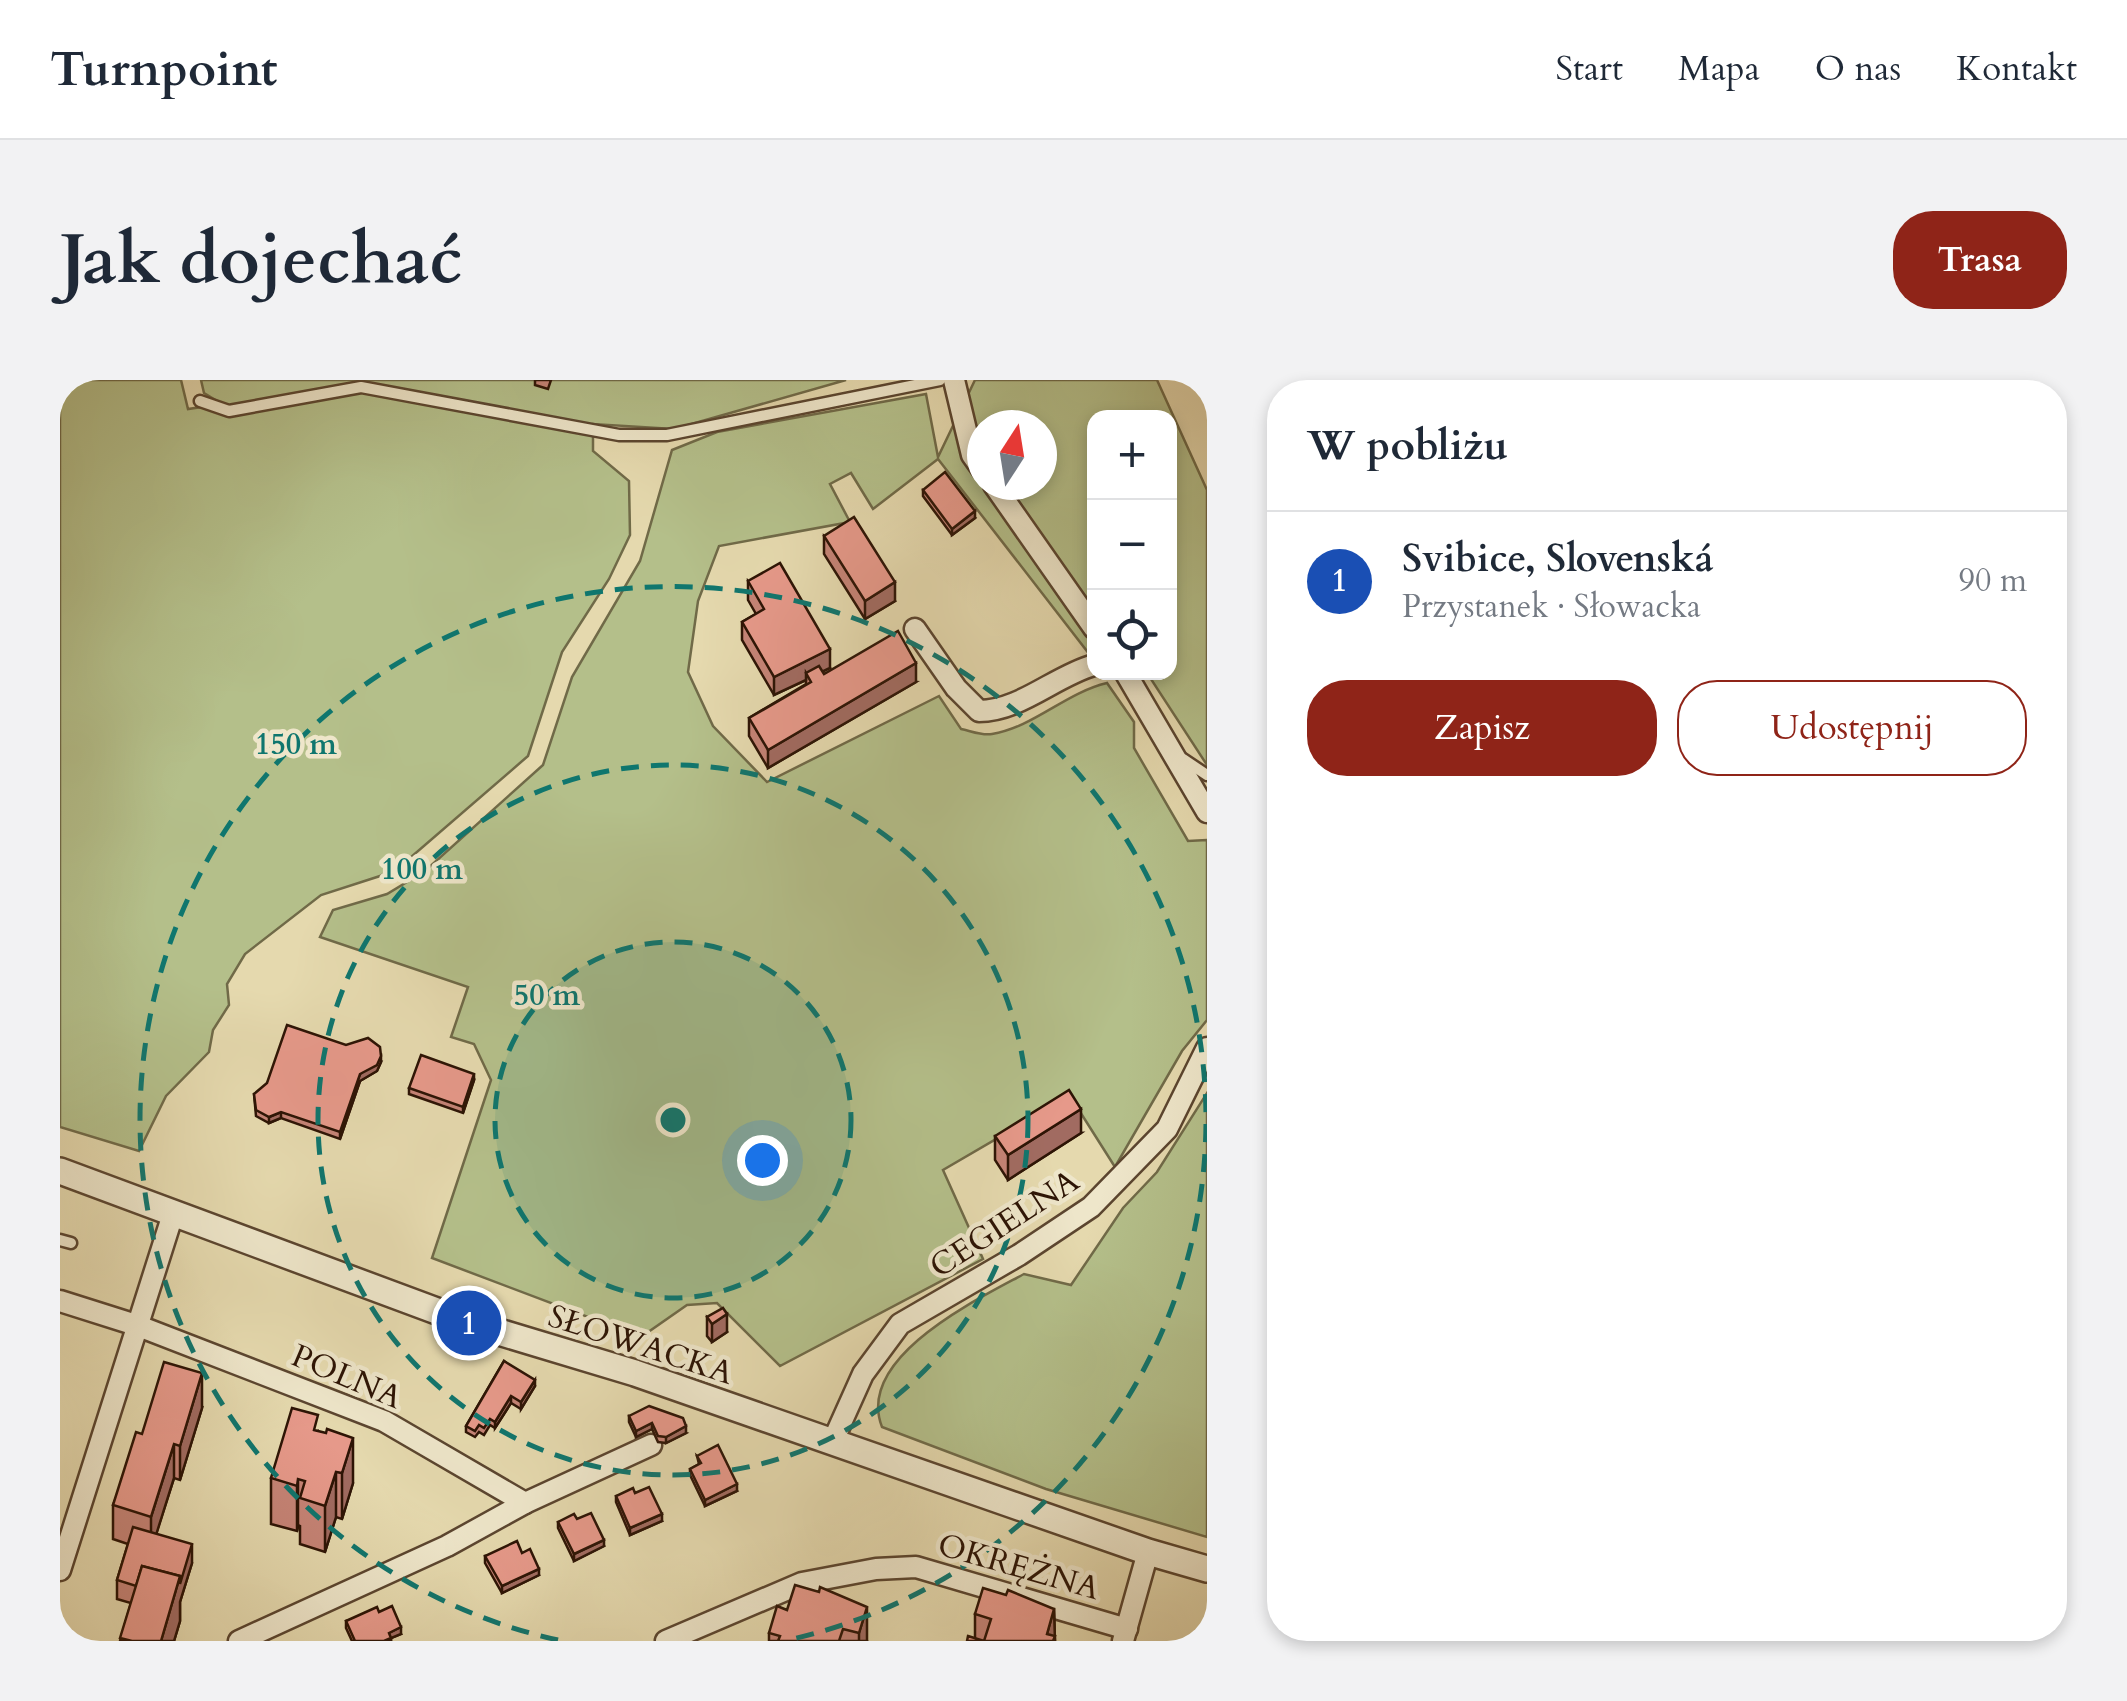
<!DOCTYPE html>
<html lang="pl">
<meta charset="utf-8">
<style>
:root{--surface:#fff;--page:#f2f2f3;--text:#1f2937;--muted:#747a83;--line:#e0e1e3;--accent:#8f2418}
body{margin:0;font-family:Cardo,serif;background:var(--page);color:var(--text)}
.controls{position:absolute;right:30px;top:30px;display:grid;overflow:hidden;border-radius:20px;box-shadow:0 5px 15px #0003}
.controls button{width:90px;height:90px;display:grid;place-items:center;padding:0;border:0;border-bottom:2px solid var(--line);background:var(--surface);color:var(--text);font:50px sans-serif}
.compass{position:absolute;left:907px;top:30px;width:90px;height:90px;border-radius:50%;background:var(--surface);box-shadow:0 5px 15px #0003;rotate:12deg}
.you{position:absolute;left:702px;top:780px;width:35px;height:35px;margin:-25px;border:8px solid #fff;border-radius:50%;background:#1a73e8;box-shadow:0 0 0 15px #1a73e833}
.badge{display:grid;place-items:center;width:65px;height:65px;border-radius:50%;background:var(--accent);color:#fff;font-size:32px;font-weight:700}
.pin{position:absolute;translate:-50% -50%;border:5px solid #fff;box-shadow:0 2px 10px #0006}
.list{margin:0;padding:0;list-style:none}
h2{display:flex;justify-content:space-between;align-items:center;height:130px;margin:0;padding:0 40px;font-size:42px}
h2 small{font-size:32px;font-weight:400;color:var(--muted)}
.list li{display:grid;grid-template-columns:65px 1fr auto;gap:30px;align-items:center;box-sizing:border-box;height:140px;padding:0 40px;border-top:2px solid var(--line)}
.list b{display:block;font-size:38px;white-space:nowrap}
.list p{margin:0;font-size:32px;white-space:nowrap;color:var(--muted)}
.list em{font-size:32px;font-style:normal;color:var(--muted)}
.actions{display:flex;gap:20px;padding:30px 40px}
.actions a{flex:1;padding:22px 0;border:2px solid var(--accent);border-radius:40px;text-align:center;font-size:35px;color:var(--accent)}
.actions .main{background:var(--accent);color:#fff}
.icon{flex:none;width:55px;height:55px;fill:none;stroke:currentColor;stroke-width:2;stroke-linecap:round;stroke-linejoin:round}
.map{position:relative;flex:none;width:1147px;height:1261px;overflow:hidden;border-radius:40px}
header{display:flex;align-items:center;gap:60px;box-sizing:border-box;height:140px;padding:0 50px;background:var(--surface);border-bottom:2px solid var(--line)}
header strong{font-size:48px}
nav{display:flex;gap:55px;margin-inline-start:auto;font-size:35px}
.intro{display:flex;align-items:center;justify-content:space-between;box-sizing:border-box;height:240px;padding:0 60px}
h1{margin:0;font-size:70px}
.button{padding:25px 45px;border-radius:40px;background:var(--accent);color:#fff;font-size:35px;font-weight:700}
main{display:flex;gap:60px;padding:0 60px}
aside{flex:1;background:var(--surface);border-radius:40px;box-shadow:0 5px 15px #0003}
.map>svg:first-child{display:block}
</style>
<header>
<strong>Turnpoint</strong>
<nav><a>Start</a><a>Mapa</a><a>O nas</a><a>Kontakt</a></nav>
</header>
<div class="intro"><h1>Jak dojechać</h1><a class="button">Trasa</a></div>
<main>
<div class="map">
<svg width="1147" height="1261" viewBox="0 0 1147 1261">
<rect width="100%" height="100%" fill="#e5d9ae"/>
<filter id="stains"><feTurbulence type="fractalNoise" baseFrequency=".002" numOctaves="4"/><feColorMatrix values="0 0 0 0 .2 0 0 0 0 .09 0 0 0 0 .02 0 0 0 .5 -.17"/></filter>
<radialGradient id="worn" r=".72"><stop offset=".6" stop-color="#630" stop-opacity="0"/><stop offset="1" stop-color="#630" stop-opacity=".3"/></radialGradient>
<g fill="#b4bf8a" stroke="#706a48" stroke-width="2.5" fill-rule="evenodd">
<polygon points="0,0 121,0 128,29 162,24 144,13 141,0 786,0 614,49 533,44 533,71 569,101 570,155 549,199 502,272 468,376 350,478 320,496 261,515 185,574 167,604 169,625 153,650 149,672 106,716 79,771 0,747"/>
<path d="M915,0H1097L1147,110V385L1087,293L1110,292V38H1034V274L1030,275L878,79L813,129L791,93L770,104L790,142L659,166L638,221L628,292L653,346L707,402L879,316L901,349C911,351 922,356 932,354C974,347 1005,313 1047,303L1074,342V368L1128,461L1147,460V640L1122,671L1055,787L1010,716L883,790L923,879L720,986L657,923L627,925L581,957L372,878L431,700L414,664L391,657L408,607L260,557L273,530L327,514L365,491L483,385L512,297L580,181L612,70L657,52L866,14L878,77ZM922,45H982V105H922Z"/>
<path d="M1147,713V1157L986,1109L822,1047C795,978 916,920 964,894L1011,905L1063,828L1097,792Z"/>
</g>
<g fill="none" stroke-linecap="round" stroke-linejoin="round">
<g stroke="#5b452f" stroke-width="15">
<g id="service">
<polyline points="1138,0 1147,6"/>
<polyline points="140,21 169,31 301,7 559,55 607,55 880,0"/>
<polyline points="1123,379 1147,395"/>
<polyline points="0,860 11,863"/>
</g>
</g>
<g stroke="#5b452f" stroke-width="25">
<g id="minor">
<polyline points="894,0 912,75 922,89"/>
<polyline points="934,105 1034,248"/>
<path d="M855,249L896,308L919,331C960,331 995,296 1034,285"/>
<polyline points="1065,292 1147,432"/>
<polyline points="0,921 76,945 324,1041 465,1123"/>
<polyline points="772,1063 803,994 840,944 959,875 1031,827 1107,749 1147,668"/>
<polyline points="0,1190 113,834"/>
<polyline points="179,1261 387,1166 465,1123 591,1065"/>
<polyline points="606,1261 742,1203 816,1189 856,1187 1067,1249"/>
<polyline points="1063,1261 1088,1172"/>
</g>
</g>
<g stroke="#5b452f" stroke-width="30">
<polyline id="tertiary" points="0,791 409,943 575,993 1088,1172 1147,1189"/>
</g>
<use href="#service" stroke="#eee6ca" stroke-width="10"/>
<use href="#minor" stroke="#eee6ca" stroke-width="20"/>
<use href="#tertiary" stroke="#eee6ca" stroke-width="25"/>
</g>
<g fill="#c68477" stroke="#2d1405" stroke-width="2.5">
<polygon points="475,0 491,0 488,9 475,5"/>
<polygon points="863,110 915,138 892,155 863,116"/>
<polygon points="764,156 835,221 805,239 764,174"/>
<polygon points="688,201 770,288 762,292 764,294 856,302 708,388 689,356 689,338 746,304 746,300 714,315 682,260 682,242 696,234 688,220"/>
<polygon points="321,682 317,691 300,701 280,759 221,738 209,743 196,736 194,714"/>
<polygon points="414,700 403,733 349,714 349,708"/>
<polygon points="1021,753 948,800 935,780 935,756"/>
<polygon points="647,937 667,952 652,962 647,956"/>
<polygon points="444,981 475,1006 461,1029 451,1023 435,1048 430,1045 424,1055 419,1052 415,1057 406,1052 406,1046"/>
<polygon points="142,1028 120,1100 114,1098 96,1154 132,1183 120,1222 120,1241 114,1261 60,1261 71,1223 57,1219 57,1200 68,1164 53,1159 53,1125 82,1054"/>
<polygon points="569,1036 626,1053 606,1063 598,1062 592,1049 576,1057 569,1042"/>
<polygon points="258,1051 293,1103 282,1139 276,1137 265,1172 240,1164 240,1146 238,1145 237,1151 211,1144 211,1098"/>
<polygon points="637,1076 677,1111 645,1126 630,1095 630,1089 639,1084"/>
<polygon points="575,1113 602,1141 570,1155 556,1122 556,1116"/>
<polygon points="517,1139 544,1166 514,1181 498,1148 498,1142"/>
<polygon points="462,1173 479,1195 442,1213 425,1183 425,1176"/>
<polygon points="759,1212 807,1261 709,1261 709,1253 727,1230"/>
<polygon points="994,1229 995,1261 907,1261 915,1258 915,1234"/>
<polygon points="319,1232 341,1254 331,1258 331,1261 292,1261 286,1248 286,1241"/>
</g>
<g fill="#a16b61" stroke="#2d1405" stroke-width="2.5">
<polygon points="915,131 915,138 892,155 892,149"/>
<polygon points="835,202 835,221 805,239 805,221"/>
<polygon points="770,269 770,288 749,298 746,293 746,300 714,315 714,297"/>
<polygon points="856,283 856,302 708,388 708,370"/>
<polygon points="321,676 321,682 317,691 300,701 280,759 280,752 300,694"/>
<polygon points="414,694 414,700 403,733 403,727"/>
<polygon points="1021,729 1021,753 948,800 948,775"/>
<polygon points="221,732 221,738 209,743 209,737"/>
<polygon points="667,934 667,952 652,962 652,944"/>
<polygon points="142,993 142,1028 120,1100 120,1066"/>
<polygon points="475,1000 475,1006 461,1029 461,1022"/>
<polygon points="451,1016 451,1023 435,1048 435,1042"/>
<polygon points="592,1043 592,1049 576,1057 576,1051"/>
<polygon points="626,1046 626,1053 606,1063 606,1057"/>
<polygon points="293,1058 293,1103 282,1139 282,1093"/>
<polygon points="114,1064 114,1098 91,1171 91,1137"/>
<polygon points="276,1092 276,1137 265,1172 265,1126"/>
<polygon points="238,1099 238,1145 237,1151 237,1106"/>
<polygon points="677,1104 677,1111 645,1126 645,1120"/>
<polygon points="602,1134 602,1141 570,1155 570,1148"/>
<polygon points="544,1160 544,1166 514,1181 514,1174"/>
<polygon points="132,1164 132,1183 120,1222 120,1241 114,1261 101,1261 120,1196"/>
<polygon points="479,1189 479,1195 442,1213 442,1206"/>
<polygon points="807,1227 807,1261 799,1261 799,1253"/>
<polygon points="994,1229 995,1261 987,1261 987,1254"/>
<polygon points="341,1247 341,1254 331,1258 331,1261 324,1261 329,1253"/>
</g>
<g fill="#e6998a" stroke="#2d1405" stroke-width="2.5">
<polygon points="885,92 915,131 892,149 863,110"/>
<polygon points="794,137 835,202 805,221 764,156"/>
<polygon points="720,183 770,269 714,297 682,242 704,229 688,201"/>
<polygon points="838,251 856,283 708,370 689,338 751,302 746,293 759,286 764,294"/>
<polygon points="227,645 286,665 308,658 320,667 321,676 317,685 300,694 280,752 221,732 209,737 196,730 194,714 207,703"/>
<polygon points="361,675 414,694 403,727 349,708"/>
<polygon points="1009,710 1021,729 948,775 935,756"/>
<polygon points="663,928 667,934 652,944 647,937"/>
<polygon points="444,981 475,1000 461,1022 451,1016 435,1042 430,1039 424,1048 419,1045 415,1051 406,1046"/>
<polygon points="104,982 142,993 120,1066 114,1064 91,1137 53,1125 76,1052 82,1054"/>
<polygon points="589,1026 623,1038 626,1046 606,1057 598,1056 592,1043 576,1051 569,1036"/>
<polygon points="232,1028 258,1035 254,1050 266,1053 267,1049 293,1058 282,1093 276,1092 265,1126 240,1118 245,1101 238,1099 237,1106 211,1098"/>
<polygon points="658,1065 677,1104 645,1120 630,1089 641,1083 637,1076"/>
<polygon points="589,1107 602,1134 570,1148 556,1116 573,1108 575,1113"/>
<polygon points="531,1133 544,1160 514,1174 498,1142 514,1134 517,1139"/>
<polygon points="73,1147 132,1164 120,1204 120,1196 82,1186 76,1206 57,1200"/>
<polygon points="457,1161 462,1173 470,1169 479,1189 442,1206 425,1176"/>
<polygon points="82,1186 120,1196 101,1261 72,1261 60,1258"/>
<polygon points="735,1205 759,1212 760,1207 807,1227 799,1253 783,1249 779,1261 718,1261 720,1256 709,1253 717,1226 727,1230"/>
<polygon points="923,1208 946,1215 948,1210 994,1229 987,1254 995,1256 993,1261 924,1261 931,1239 915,1234"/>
<polygon points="332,1226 341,1247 329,1253 331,1258 324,1261 295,1261 286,1241 317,1227 319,1232"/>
<polygon points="908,1256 924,1261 907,1261"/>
</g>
<circle cx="613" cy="740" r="178" fill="#0f766e" fill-opacity=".12"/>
<g fill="none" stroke="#0f766e" stroke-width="5" stroke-dasharray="18 12">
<circle cx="613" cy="740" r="178"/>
<circle cx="613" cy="740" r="355"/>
<path d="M498 1260A533 533 0 1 1 728 1260"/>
</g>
<g text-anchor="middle" stroke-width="9" stroke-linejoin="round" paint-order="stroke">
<g font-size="32" fill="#2d1405" stroke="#eee6ca">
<text transform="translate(944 843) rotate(-33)" y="11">CEGIELNA</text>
<text transform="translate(581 964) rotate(18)" y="11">SŁOWACKA</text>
<text transform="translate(287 996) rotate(23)" y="11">POLNA</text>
<text transform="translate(959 1186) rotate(16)" y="11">OKRĘŻNA</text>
</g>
</g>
<circle cx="613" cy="740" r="15" fill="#0f766e" stroke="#eee6ca" stroke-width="5"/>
<g font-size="30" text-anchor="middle" font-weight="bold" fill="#0f766e" stroke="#eee6ca" stroke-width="9" stroke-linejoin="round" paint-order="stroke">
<text x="236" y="374">150 m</text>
<text x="362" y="499">100 m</text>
<text x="487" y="625">50 m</text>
</g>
<rect width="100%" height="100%" filter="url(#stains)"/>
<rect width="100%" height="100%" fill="url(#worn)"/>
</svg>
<div class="controls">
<button>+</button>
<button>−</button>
<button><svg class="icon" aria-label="locate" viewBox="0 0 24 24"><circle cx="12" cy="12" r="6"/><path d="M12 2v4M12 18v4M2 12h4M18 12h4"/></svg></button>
</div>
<svg class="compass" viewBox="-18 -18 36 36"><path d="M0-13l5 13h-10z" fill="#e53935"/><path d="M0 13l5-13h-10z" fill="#747a83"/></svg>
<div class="you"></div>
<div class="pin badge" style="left:409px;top:943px;background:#1a4fb4">1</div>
</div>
<aside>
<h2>W pobliżu<small></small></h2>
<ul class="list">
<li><span class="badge" style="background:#1a4fb4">1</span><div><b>Svibice, Slovenská</b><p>Przystanek · Słowacka</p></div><em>90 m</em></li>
</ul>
<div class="actions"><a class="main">Zapisz</a><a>Udostępnij</a></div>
</aside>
</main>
